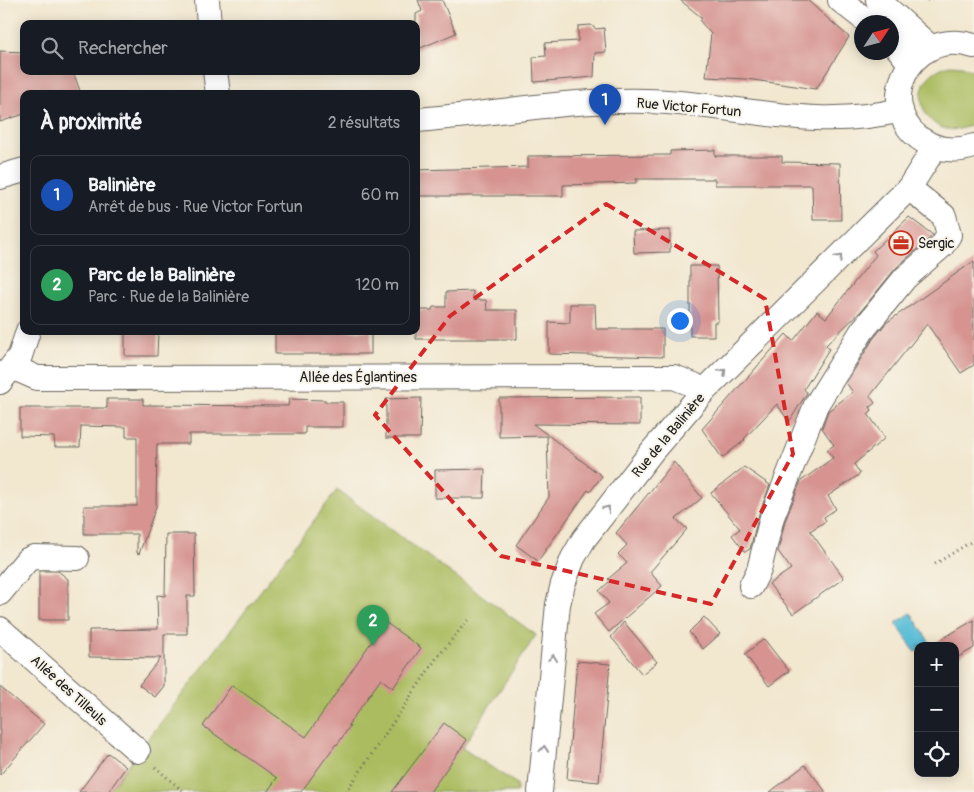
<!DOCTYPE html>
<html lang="fr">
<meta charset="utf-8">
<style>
:root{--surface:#171b24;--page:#242831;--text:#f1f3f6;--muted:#9ea1a6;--line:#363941;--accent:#c8321e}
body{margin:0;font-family:Pangolin,sans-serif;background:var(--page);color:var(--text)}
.controls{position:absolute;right:15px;bottom:15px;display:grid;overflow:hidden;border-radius:10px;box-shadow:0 2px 12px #0003}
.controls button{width:45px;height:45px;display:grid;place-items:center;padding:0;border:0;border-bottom:1px solid var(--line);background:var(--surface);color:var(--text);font:25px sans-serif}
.compass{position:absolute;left:854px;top:15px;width:45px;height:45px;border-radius:50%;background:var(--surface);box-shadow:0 2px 12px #0003;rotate:54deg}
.you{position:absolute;left:679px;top:320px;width:18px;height:18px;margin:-12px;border:4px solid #fff;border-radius:50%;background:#1a73e8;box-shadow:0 0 0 8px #1a73e833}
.badge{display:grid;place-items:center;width:32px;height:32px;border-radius:50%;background:var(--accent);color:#fff;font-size:16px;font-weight:700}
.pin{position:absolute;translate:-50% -41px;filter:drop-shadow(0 1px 2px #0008)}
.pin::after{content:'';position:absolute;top:26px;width:18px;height:15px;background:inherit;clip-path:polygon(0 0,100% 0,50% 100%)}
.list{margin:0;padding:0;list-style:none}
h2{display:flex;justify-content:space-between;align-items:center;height:65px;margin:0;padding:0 20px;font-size:21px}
h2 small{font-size:16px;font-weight:400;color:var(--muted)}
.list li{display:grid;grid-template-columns:32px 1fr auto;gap:15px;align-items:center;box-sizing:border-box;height:80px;margin:0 10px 10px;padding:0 10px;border:1px solid var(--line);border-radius:10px}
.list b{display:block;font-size:19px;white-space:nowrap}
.list p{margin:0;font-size:16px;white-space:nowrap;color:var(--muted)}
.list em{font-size:16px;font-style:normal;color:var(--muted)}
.icon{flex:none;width:28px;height:28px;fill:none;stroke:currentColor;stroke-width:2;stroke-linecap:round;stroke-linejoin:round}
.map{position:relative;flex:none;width:974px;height:792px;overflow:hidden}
.search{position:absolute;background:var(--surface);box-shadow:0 2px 12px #0003;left:20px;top:20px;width:400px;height:55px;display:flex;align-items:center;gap:12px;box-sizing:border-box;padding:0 18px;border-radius:10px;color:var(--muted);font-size:19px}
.panel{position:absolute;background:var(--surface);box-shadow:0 2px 12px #0003;left:20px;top:90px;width:400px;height:245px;border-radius:10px}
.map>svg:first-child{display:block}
</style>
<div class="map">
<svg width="974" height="792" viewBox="0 0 974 792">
<rect width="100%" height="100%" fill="#f7f3e8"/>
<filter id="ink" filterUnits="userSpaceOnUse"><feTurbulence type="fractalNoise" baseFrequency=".02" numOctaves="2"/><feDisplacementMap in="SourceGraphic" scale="10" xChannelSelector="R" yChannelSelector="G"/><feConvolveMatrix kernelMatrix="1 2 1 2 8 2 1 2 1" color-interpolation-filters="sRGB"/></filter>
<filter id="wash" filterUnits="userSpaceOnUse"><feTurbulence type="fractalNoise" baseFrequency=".0096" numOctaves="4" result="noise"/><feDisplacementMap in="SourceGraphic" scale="20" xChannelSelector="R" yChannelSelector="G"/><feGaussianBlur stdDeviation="1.12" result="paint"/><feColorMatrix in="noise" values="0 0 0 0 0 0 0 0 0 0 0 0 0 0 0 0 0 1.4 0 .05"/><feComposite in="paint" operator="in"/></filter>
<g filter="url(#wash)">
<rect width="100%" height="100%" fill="#f2e7cf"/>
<g fill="#aabc5f" stroke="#636c3e">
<path d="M951,65L962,66L974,72V123C926,152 896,77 951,65Z"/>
<polygon points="337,490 536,635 462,748 517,784 517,792 108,792"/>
</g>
<polygon fill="#58bdd7" stroke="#3a6c7a" points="911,613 930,643 925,646 918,646 918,651 915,652 896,623"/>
<g id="blocks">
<g fill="#d69390">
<polygon points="418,0 442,0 456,33 416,50 416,14 422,11"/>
<polygon points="680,0 807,0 849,37 816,89 746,79 706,77 711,34 700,21 702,18"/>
<polygon points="591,25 596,29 604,28 606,52 595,53 594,77 534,82 533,57 546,56 545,43 578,41 578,26"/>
<polygon points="0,51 24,52 24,71 73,71 81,94 24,94 24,114 0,122"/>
<polygon points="715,150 715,156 782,156 782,162 840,163 841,220 813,220 812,185 715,185 715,179 636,179 636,183 563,185 563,196 416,196 416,170 528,167 528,156 670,155 670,151"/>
<polygon points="909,217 933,235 896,268 861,311 826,345 829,349 804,389 807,393 789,422 777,404 744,439 745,440 722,458 702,429 786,334 793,341 817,311 826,318 876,255 873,251"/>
<polygon points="670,230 670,252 634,253 633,231"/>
<polygon points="974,261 974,365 961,373 927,324 870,396 875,403 870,407 872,410 868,414 885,438 854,464 860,474 828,496 836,509 824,517 826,521 810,531 844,578 793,614 769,584 791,569 778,551 785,521 801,481 833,458 827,450 834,445 822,428 828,411 853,392 846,383 873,339 886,323"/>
<polygon points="690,266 717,266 718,322 714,322 714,336 690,336"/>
<polygon points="473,291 473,300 486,300 487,310 517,310 517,339 416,339 416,310 432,310 433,307 446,307 446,292"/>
<polygon points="570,304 595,304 596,329 663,329 663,357 549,354 549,322 570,323"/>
<polygon points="125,331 158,331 157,356 125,356"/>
<rect x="275" y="331" width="96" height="23"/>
<polygon points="640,397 640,425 533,424 602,476 590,492 588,490 538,561 516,545 549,497 547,436 499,437 499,398"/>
<polygon points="421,398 420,438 386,438 386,399"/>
<polygon points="107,399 143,399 143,405 288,406 289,399 325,400 326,402 343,402 343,427 305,427 305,434 189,434 189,444 157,444 156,507 139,554 137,553 137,534 84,534 84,506 137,506 137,437 126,437 126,427 81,426 80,447 55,447 54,437 20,436 20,408 107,408"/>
<polygon points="674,462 702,498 676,519 687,529 650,572 662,586 609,632 594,614 609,603 599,591 610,581 608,579 627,563 618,554 627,545 616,533"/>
<polygon points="744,467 770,485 759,514 750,549 745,552 732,535 740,529 711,493"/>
<polygon points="485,469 484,498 435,498 435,470"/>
<polygon points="166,534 194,534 195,596 187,596 187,634 164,634 164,686 155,697 139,685 161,658 89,657 89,630 158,629 157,595 165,596"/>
<polygon points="39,571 58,571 68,579 68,620 39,620"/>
<polygon points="704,617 720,634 703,649 689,632"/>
<polygon points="974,620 974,648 955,659 955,646 930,646"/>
<polygon points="385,622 421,648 393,688 381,679 348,725 350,726 337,745 336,744 301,792 267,792 277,778 203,726 232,685 306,737"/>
<polygon points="624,622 657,662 642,674 611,637"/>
<polygon points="764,639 789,671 769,686 745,654"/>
<polygon points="577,661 610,664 599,782 567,779"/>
<polygon points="0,687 44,724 0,775"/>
<polygon points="444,723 467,740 430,792 392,792"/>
<polygon points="108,753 126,767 108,792 79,792"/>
<polygon points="805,765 826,792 770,792"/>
</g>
</g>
</g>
<g filter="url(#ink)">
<use href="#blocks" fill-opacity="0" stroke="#67635b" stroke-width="1"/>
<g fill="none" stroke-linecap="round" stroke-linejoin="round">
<g stroke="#67635b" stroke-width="26">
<g id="minor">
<polyline points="207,0 209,24"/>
<polyline points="840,0 868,22"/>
<polyline points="878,0 930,47"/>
<polyline points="892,41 910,63"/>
<path d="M974,46C907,25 869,114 929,144C944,151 959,151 974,146"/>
<polyline points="215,71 218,94"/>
<path d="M416,120C493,114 569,99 646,101C736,103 809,132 901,110"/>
<polyline points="0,177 24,170"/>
<polyline points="12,367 37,378 674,377 694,385 703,392"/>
<polyline points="0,382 20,356 28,331"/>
<polyline points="751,586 759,570 772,517 816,405 862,331 905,278 942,246 949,235 944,216 909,188"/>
<polyline points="0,593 27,560 34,557 77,558"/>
<polyline points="0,629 138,751"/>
<polyline points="540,792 558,604 563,584 573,558 584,539 653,450 703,392 909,188 935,147"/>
</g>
</g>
<g stroke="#67635b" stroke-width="3" stroke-dasharray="1 4" stroke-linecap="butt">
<polyline points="928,0 930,4"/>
<polyline points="935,564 974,540"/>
<polyline points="155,767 184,792"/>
<polyline points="346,792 436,659 468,620"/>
</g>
<use href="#minor" stroke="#fff" stroke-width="24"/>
</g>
<defs><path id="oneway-chevron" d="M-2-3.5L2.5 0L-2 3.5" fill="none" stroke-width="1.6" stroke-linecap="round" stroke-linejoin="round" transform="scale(1.25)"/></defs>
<g stroke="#999">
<use href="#oneway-chevron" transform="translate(839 258) rotate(-45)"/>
<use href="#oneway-chevron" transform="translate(723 372) rotate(-45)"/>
<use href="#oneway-chevron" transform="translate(607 509) rotate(-52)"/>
<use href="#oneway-chevron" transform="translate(553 658) rotate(-84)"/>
<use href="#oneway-chevron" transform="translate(544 749) rotate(-85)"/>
</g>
</g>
<path fill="none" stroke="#d62828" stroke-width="4" stroke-dasharray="10 6" stroke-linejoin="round" d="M606,204L765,299L793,454L711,604L501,556L375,415L450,316Z"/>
<defs>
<g id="office-ring" transform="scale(1.25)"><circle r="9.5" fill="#f7f3e8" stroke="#c8321e" stroke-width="1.5"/><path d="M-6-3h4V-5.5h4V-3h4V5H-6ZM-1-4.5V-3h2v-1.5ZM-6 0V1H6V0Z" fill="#c8321e"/></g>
</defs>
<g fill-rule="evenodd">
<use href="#office-ring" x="901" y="243"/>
</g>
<g text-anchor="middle" stroke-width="4" stroke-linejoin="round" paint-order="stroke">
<g font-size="14" fill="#1c1c1c" stroke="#f7f3e8">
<text transform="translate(689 107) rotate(5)" y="5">Rue Victor Fortun</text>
<text x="358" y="382">Allée des Églantines</text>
<text transform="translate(668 435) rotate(-50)" y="5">Rue de la Balinière</text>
<text transform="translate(69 690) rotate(42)" y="5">Allée des Tilleuls</text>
</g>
<g font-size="14" fill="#1c1c1c" stroke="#f7f3e8" text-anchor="start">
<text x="918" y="248">Sergic</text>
</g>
</g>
</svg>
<div class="controls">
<button>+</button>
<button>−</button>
<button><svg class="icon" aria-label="locate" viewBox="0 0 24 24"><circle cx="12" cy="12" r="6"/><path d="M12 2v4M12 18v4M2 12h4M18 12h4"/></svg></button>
</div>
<svg class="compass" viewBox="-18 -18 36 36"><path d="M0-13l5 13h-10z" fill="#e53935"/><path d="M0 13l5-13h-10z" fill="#9ea1a6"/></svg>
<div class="you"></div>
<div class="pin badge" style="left:605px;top:125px;background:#1a4fb4">1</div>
<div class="pin badge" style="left:373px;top:646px;background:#2e9e5b">2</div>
<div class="search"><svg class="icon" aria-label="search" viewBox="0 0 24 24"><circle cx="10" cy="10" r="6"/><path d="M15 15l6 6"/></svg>Rechercher</div>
<section class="panel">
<h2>À proximité<small>2 résultats</small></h2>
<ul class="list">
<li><span class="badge" style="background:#1a4fb4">1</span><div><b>Balinière</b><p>Arrêt de bus · Rue Victor Fortun</p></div><em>60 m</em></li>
<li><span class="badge" style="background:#2e9e5b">2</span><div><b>Parc de la Balinière</b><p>Parc · Rue de la Balinière</p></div><em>120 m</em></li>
</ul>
</section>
</div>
